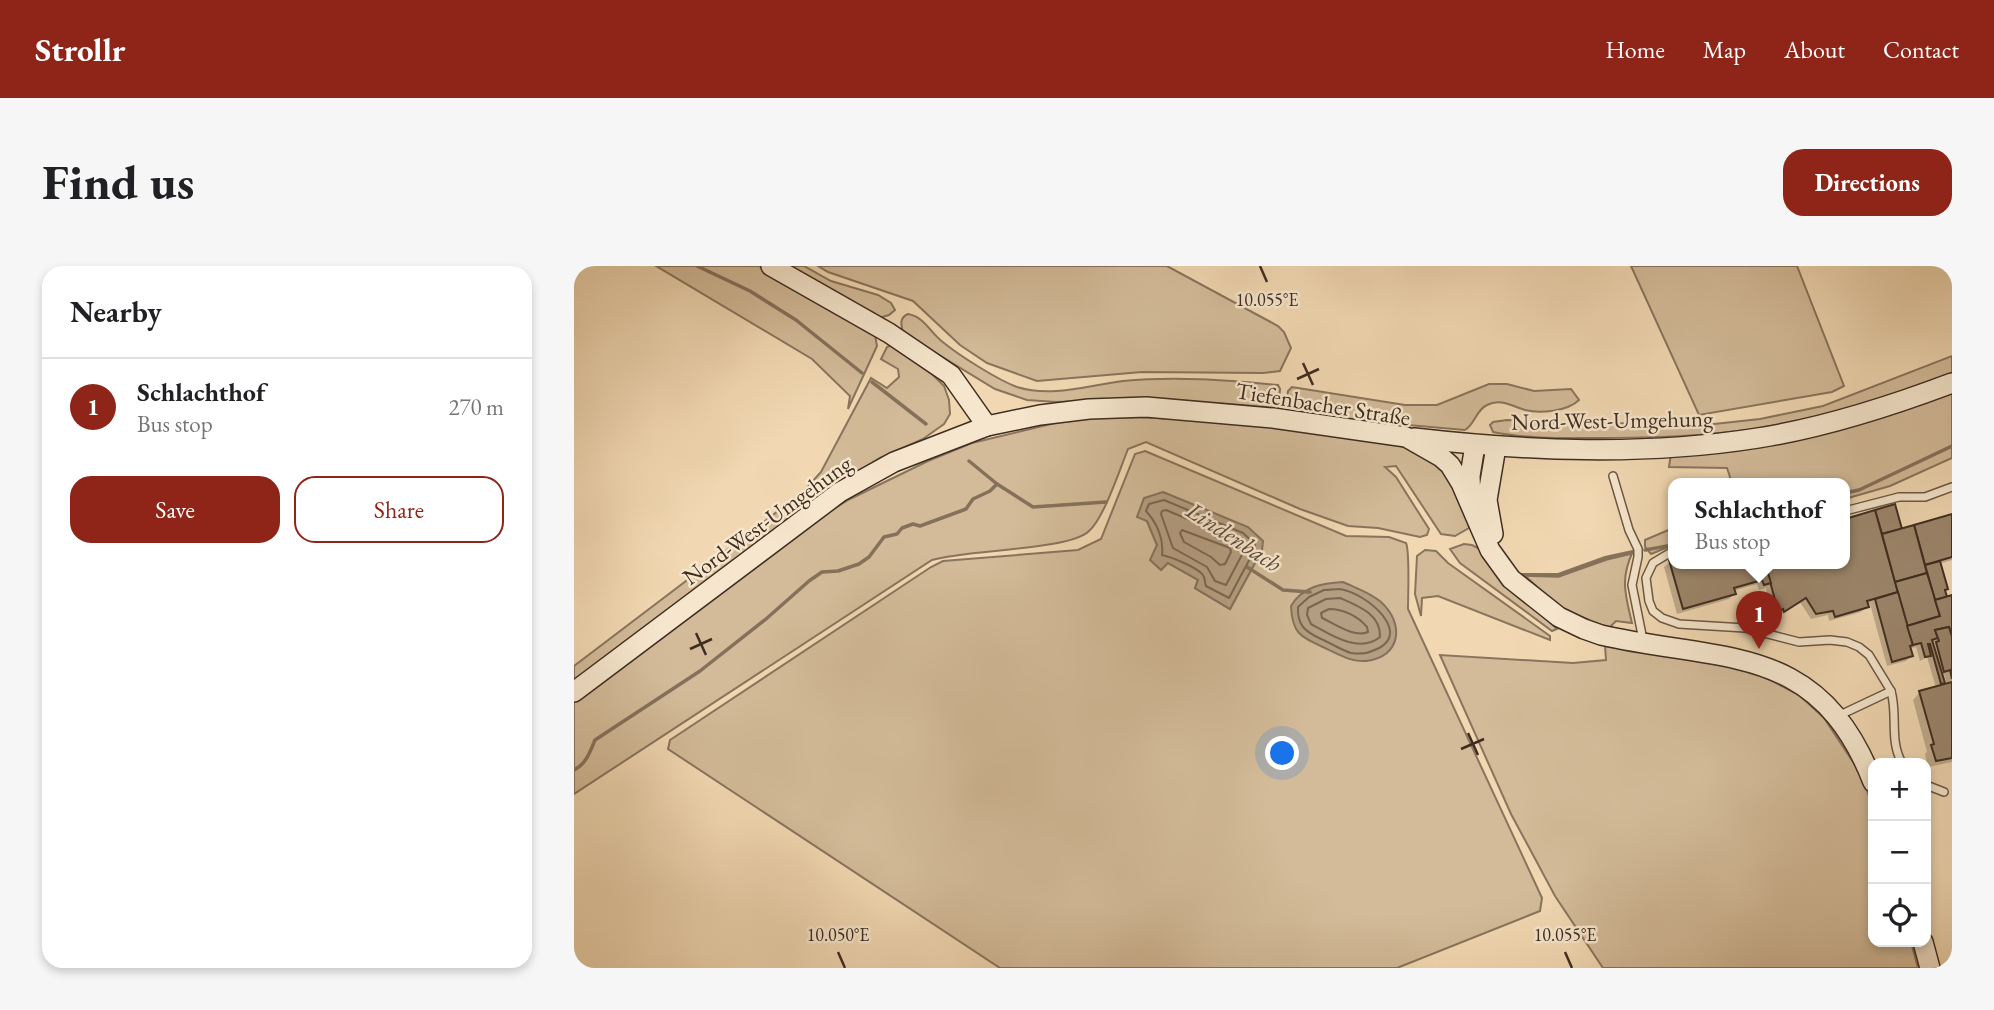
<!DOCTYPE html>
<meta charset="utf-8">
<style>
:root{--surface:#fff;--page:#f6f6f6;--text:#202124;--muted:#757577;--line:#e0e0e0;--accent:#8f2418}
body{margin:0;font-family:"EB Garamond",serif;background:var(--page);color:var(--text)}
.controls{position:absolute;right:21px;bottom:21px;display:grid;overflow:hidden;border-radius:14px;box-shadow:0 4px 10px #0003}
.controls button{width:63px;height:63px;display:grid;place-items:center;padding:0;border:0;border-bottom:2px solid var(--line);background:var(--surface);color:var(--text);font:35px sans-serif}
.you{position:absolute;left:709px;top:488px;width:24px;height:24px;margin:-18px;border:5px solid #fff;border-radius:50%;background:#1a73e8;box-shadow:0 0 0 10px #1a73e833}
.badge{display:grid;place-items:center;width:46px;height:46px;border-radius:50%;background:var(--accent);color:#fff;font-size:23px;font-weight:700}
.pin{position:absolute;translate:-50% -58px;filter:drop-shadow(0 2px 4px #0008)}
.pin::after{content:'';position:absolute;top:37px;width:24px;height:21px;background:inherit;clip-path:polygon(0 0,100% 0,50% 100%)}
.popup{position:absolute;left:1094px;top:212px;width:182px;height:91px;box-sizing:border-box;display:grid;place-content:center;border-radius:14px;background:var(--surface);filter:drop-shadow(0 2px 5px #0005);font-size:23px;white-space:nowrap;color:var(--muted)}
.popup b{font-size:26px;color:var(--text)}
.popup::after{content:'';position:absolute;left:50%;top:100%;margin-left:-14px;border:14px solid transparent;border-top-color:var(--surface)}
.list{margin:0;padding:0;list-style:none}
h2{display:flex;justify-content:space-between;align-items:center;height:91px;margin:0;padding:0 28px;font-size:30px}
h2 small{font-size:23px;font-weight:400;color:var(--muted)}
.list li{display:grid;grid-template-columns:46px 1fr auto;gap:21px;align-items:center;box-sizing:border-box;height:98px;padding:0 28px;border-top:2px solid var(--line)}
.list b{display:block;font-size:26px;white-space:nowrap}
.list p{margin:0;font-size:23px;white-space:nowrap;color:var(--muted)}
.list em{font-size:23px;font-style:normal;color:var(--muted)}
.actions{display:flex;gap:14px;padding:21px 28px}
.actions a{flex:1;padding:16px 0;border:2px solid var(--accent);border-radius:21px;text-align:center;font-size:24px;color:var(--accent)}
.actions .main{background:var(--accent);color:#fff}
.icon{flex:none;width:38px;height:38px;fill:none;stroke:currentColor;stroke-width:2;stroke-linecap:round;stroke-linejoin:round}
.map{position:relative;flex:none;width:1378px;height:702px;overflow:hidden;border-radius:21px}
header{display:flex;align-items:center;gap:42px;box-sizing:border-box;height:98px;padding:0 35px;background:var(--accent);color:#fff}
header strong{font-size:33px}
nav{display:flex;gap:38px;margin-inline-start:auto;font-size:24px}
.intro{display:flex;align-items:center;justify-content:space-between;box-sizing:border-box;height:168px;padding:0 42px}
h1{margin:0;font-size:49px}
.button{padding:18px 32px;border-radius:21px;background:var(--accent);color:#fff;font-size:24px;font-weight:700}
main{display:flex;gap:42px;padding:0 42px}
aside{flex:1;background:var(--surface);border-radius:21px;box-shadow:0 4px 10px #0003}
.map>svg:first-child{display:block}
</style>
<header>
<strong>Strollr</strong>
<nav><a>Home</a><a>Map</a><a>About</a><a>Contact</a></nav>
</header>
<div class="intro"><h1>Find us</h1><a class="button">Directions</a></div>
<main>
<aside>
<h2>Nearby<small></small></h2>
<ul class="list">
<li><span class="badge">1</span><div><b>Schlachthof</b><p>Bus stop</p></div><em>270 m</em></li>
</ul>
<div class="actions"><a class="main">Save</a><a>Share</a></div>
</aside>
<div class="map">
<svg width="1378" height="702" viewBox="0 0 1378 702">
<rect width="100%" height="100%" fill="#f1d8b2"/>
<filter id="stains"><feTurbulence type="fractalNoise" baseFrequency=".00286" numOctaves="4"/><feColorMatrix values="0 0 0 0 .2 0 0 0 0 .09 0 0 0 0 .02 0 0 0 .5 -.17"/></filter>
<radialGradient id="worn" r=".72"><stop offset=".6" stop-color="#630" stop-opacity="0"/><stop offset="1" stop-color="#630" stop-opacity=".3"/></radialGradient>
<g fill="#d3bb99" stroke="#89745d" stroke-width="2" fill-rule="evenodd">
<polygon points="82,0 185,0 301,69 303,80 274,143 276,130 238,93"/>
<polygon points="216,0 230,0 257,15 304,29 317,37 321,44 315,49 305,52"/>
<polygon points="244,0 593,0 704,60 710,66 717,82 706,105 689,107 568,106 463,115 413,97 386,79 339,35 254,6"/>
<polygon points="1057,0 1223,0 1270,120 1258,126 1125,149"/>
<path d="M334,48C351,51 357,68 370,77C386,90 424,114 443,121C478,132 515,119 549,115C601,110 652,114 704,119L706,123L705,136H712L714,125L718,121L831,139H863L915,118H933L960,125L997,123L1005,134C994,145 966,148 951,144C938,140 926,132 913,139C902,144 901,158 891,164L546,134L482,136L453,134L421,123L329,67C327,59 325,52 334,48Z"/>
<polygon points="318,79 359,109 370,120 375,134 376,148 370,158 349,173 306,192 250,227 0,416 0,400 229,226 247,206 297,112 313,122 325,111 324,103 307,93 313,81"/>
<path d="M1378,90V107C1335,122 1291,140 1247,151C1171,168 1103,172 1025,172C991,172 953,173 919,166L916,159L919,156L933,154L991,157L1140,158L1186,153L1249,140Z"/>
<polygon points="1378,123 1378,192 1316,220 1271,233 1271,217 1158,217 1153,202 1095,201 1097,187"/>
<path d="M533,151C612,151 689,158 767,170C798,175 832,176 859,194C879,208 895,238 895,262L881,270L867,268L822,200L811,201L822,211L855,263L853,269L846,271L804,262L774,260L726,243L572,176L554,183C546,203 530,252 515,265C494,285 393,283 358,294L0,528V436L244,252L276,233L354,195L398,177L498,153Z"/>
<path d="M571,185L772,270L815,271L832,277C836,286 834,330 834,343L968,632L966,645L823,702H426L94,483L96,474L357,301L369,295L504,284L527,273L561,188ZM573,255L688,284L656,343L621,322L624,314L594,297L583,279Z"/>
<polygon points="1099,262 1099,279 1077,288 1071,281 1071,274"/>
<polygon points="890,278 898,279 908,284 960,342 983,363 978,365 886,297 876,283"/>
<polygon points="851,284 862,285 874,297 976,370 976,374 864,330 848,332 847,350 841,328 843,290"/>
<path d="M1059,285C1046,313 1051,328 1058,357L1042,355L1035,362L987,343L949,308H984L1031,291Z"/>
<polygon points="1031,380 1177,404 1225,429 1250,452 1289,511 1299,543 1299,676 1337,676 1344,702 1029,702 981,630 937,548 866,389 999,397 1032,394"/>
</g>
<g fill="#b49e81" stroke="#85715b" stroke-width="2">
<polygon points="589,226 674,261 689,275 688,284 656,343 621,322 624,314 594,297 587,304 576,294 583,279 573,255 563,251 570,232"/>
<path d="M769,316C782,322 797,327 807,336C831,358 827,391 792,395C777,396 763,388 751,382C727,371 718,368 717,340C728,321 748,317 769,316Z"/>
</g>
<path fill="#0003" fill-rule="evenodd" d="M1320,241L1322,266L1378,250V294L1365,298L1372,333L1378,331V496L1354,501L1351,488L1353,486L1339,434L1346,426L1362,422L1353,391L1346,395L1342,381L1335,383L1337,390L1332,395L1313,400L1296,338L1287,346L1255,355L1254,349L1237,353L1226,336L1204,350L1203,348L1198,349L1192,322L1185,324L1183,318L1159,325L1160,328L1155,333L1103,348L1090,301L1099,294V297H1271V255ZM1370,408L1373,419L1364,421L1369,416L1367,409Z"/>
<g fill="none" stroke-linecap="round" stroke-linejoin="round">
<g stroke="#7a6651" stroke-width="2">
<path d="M590,234L669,267L681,278V283L655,332L632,320C631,318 631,312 629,309C623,301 597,291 588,289C590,273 583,257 572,245L575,238Z"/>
<polygon points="592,244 664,274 670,280 671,283 652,319 641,315 633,301 599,282 587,248 588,245"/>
<polygon points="608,264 656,282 657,286 651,298 646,299 637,291 610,276 606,267"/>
<path d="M750,324C755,324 761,323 766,323C793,327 843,370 798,385C792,388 784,388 777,387C767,384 757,377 747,373C732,366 723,360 724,341L735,331Z"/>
<path d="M766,332C784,340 807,348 806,371C785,388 757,369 737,358L733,349L734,342L752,333Z"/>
<path d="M755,343C769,343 784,350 793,361L794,366C780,372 761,358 748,352L747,347Z"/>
</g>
<g stroke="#85715b" stroke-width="3.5">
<polyline points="123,0 176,25 222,54 288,107"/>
<polyline points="298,116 352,158"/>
<polyline points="395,195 423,218 459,241 532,236"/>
<polyline points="1271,227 1285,224 1378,180"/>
<polyline points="1071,284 1099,279"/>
<polyline points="673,301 709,324 736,326"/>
<polyline points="950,309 984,310 1032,293 1057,287"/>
<path d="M0,504C12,498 16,486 21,474L126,405L192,353L235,315L248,306L264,305L285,298L295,291L310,271L323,268L328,262L339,258L346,260L392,243L399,233L416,225L423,218"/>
</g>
</g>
<g fill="#9c866c" stroke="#3f2d21" stroke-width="2">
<polygon points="1321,238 1328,263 1308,268 1301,244"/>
<polygon points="1301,244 1324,326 1293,335 1295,341 1261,351 1259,345 1242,348 1232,332 1210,346 1209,343 1204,345 1191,297 1271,297 1271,253"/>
<polygon points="1378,248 1378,291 1351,299 1340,259"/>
<polygon points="1340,259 1353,307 1321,316 1308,268"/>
<polygon points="1099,293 1099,297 1191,297 1197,317 1190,319 1188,314 1160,322 1162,328 1109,343 1095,294"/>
<polygon points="1366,295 1374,323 1371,324 1373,331 1361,334 1351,299"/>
<polygon points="1353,307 1366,350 1333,360 1321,316"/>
<polygon points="1324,326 1339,379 1336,380 1339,390 1318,396 1301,333"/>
<polygon points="1378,329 1378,371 1375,361 1361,364 1364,372 1358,374 1371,417 1367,418 1356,378 1354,378 1357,390 1351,391 1347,377 1339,379 1333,360 1366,350 1361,334"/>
<polygon points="1375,361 1378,371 1378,413 1376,404 1370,406 1362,376 1365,375 1361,364"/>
<polygon points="1378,416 1378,492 1362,495 1357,479 1360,478 1345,425"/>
</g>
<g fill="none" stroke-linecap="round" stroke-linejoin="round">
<g stroke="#6c5845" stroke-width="10">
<g id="lane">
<polyline points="1039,210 1055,264 1064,283 1064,291 1058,319 1069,374"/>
<polyline points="1271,245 1325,231 1351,231 1378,221"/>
<polyline points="1099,285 1079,297 1072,312 1075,335 1079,345 1088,352 1105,358 1171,362 1225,376 1256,374 1273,376 1285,381 1295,389 1317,425 1264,450"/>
<path d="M1317,425C1324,450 1315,474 1328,497"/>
<polyline points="1352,519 1370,526"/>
</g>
</g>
<g stroke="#3f2d21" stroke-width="22">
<g id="secondary">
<polyline points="197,0 315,67 377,109 413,160"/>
<path d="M840,172C954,185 1070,190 1184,172C1248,162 1317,140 1378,117"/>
<polyline points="897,232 896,210 901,179"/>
<polyline points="919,268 913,234 922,181"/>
<path d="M0,426L266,226L320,196L413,160L466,149L515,143L572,141L699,152L832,171L867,191L876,199L887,217L916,284L937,313L985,351L1010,363L1027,369C1149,397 1244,375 1299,516"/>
<polyline points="1349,676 1356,702"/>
</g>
</g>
<use href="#lane" stroke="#f6e6cd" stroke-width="7"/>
<use href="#secondary" stroke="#f6e6cd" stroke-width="19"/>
</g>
<path fill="none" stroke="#3f2d21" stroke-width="2.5" d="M686,0L693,16M729,97L739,119M723,113L745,103M122,367L132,389M116,383L138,373M894,467L904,489M887,483L910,473M264,686L271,702M991,686L998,702"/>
<g text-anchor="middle" stroke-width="5" stroke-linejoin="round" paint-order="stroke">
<g font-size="23" fill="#3f2d21" stroke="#f6e6cd">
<text transform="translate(749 138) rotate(9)" y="8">Tiefenbacher Straße</text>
<text transform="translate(1038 154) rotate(-1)" y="8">Nord-West-Umgehung</text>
<text transform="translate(193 254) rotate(-36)" y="8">Nord-West-Umgehung</text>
</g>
<g font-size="24" font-style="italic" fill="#5c4939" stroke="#f6e6cd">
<text transform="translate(660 271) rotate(33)" y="8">Lindenbach</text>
</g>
</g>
<g font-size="18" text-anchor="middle" fill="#3f2d21" stroke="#f6e6cd" stroke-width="5" stroke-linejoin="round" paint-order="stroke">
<text x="693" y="40">10.055°E</text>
<text x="264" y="675">10.050°E</text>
<text x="991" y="675">10.055°E</text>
</g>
<rect width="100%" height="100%" filter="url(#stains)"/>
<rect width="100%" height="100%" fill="url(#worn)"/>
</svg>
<div class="controls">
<button>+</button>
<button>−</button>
<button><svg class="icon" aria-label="locate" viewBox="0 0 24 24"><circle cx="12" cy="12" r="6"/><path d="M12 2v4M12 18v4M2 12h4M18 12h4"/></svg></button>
</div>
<div class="you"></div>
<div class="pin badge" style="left:1185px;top:383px">1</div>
<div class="popup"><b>Schlachthof</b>Bus stop</div>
</div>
</main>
